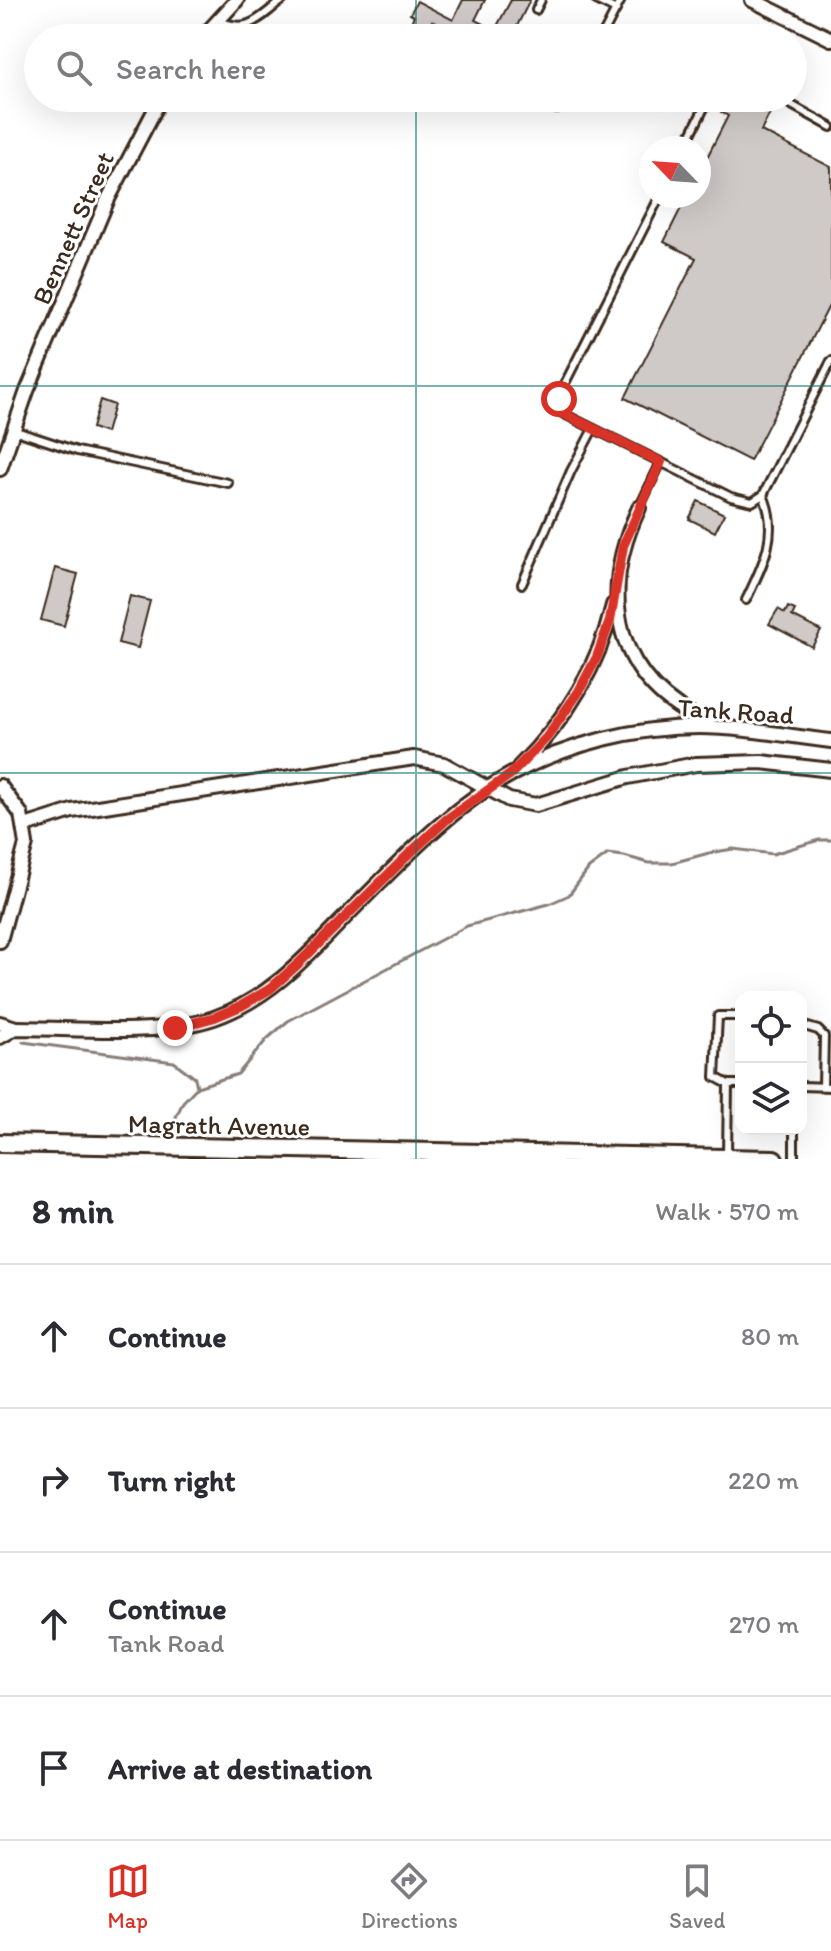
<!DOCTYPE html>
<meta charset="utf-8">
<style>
:root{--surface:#fff;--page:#f7f7f7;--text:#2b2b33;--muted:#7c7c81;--line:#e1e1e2;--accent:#d93025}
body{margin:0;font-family:Itim,sans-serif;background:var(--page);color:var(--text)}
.controls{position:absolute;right:24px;bottom:24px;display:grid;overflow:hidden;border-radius:16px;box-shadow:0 8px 32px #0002}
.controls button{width:72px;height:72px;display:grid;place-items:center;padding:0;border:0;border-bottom:2px solid var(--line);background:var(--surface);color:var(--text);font:40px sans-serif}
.compass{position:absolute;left:639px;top:136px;width:72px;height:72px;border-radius:50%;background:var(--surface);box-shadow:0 8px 32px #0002;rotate:295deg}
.stop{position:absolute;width:24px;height:24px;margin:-18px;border:6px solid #d93025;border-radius:50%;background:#fff}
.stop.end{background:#d93025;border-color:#fff;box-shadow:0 2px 8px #0008}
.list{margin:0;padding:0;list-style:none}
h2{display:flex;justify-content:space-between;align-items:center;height:104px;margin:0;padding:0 32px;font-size:34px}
h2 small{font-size:26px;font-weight:400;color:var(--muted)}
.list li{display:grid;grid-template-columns:52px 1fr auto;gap:24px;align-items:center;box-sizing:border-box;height:144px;padding:0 32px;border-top:2px solid var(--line)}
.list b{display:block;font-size:30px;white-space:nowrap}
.list p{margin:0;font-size:26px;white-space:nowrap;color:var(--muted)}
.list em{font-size:26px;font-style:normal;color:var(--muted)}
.icon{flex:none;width:44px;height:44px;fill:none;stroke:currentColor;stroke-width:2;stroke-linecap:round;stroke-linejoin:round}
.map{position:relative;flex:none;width:831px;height:1159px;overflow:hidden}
.search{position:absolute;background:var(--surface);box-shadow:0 8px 32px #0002;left:24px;right:24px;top:24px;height:88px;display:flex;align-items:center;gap:20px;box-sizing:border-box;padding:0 28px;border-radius:44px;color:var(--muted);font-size:30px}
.sheet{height:680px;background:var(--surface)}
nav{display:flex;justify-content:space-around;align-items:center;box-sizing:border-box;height:112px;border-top:2px solid var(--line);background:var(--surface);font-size:22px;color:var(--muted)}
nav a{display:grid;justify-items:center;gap:4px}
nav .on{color:var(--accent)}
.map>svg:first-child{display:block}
</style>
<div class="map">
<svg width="831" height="1159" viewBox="0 0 831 1159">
<rect width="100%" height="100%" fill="#fff"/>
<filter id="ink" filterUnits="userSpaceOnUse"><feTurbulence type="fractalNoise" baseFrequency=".0125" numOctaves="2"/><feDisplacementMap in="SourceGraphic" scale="16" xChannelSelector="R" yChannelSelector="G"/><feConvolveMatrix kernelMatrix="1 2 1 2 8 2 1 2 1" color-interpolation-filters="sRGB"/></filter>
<g filter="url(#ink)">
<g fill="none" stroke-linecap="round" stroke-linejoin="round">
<g stroke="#887e77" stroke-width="3">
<polyline points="23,1042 174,1062 195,1078 197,1087"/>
<polyline points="169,1132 183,1102 197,1087 238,1074 267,1039 288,1021 467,926 549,904 569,895 589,868 608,854 624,856 649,863 672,863 709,853 733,849 773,854 819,840 831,840"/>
</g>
</g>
<g fill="#cfcac7" stroke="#3b2a1e" stroke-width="2">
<polygon points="463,0 485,0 475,20 495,30 511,0 530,0 511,38 444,38 448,30 432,21 424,38 403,38 414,16 410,14 417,1 453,20"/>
<polygon points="736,98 756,98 773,107 761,131 831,167 831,302 750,461 625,398 696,258 664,242 687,196 699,196 699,173 728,116 721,112 728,100 734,103"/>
<polygon points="100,400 114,405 106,433 92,428"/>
<polygon points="698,501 724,514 715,532 689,519"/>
<polygon points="55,568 78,574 64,626 41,620"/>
<polygon points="130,596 150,601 138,648 118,643"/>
<polygon points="788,607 795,610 792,616 821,631 812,647 769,624 778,609 785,613"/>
</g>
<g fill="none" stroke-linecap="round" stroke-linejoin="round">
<g stroke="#3b2a1e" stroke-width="12">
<g id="lane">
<polyline points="596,0 616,10"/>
<polyline points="536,10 541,0"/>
<path d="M217,20C249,35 258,18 283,0"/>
<polyline points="601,38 621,0"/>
<polyline points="779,98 831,127"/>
<polyline points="557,109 565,106 570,98"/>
<polyline points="684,148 709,98"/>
<polyline points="660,196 561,391 559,399 560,412 731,497 752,502 763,495 831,361"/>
<polyline points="13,430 77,451 228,483"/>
<polyline points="639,508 661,462"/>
<polyline points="522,584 571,471 593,429"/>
<path d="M746,600C763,565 780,533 763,495"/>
<polyline points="801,1025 818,1030 824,1036 823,1086"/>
<polyline points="728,1084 715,1077 718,1016 741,1016"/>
<polyline points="801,1086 831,1087"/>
<polyline points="727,1155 728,1084 741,1084"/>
<polyline points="794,1159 794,1129"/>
</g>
</g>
<g stroke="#3b2a1e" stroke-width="18">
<g id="street">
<polyline points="752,0 831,39"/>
<polyline points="202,38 237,0"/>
<polyline points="0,469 27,391 108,199 161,98"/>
<path d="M639,508C597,597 615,682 709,724"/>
<path d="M519,767C565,721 598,669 613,605"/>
<polyline points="0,786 21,814 26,844 0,941"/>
<polyline points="25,826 72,811 414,758 444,764 509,800 536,805 628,777 696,764 761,762 831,770"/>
<polyline points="0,1023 16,1028"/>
<path d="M0,1037L16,1028C77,1028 157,1037 214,1018C275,997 316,946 360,902C406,856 454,805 512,774C568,744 635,727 699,727C743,727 787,736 831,741"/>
</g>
</g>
<g stroke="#3b2a1e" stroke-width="22">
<polyline id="secondary" points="0,1143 774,1159"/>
</g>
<use href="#lane" stroke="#fff" stroke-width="6"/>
<use href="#street" stroke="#fff" stroke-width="12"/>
<use href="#secondary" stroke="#fff" stroke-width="16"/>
</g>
</g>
<g fill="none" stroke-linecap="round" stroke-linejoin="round" filter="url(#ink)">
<polyline stroke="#d93025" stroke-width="10" points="175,1028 215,1017 241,1006 270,989 298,964 408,855 447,819 511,774 547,737 578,693 597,657 610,621 623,546 661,462 560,412 559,399"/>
</g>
<path fill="none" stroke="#0f766e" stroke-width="2" stroke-opacity="0.55" d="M416,0V38M416,98V1159M0,386H831M0,773H831"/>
<g text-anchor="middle" stroke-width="6" stroke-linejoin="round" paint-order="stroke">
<g font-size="26" fill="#3b2a1e" stroke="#fff">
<text transform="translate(73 228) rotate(-66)" y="9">Bennett Street</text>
<text transform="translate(736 711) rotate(4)" y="9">Tank Road</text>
<text transform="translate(219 1125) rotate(1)" y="9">Magrath Avenue</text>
</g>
</g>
</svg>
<div class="controls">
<button><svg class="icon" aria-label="locate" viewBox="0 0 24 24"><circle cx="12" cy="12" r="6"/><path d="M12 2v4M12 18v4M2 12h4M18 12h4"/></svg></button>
<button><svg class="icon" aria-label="layers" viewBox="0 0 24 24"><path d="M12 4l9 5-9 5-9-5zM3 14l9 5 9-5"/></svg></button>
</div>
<svg class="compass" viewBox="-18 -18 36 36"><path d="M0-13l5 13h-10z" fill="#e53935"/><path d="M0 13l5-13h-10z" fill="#7c7c81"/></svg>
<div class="stop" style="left:559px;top:399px"></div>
<div class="stop end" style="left:175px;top:1028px"></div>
<div class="search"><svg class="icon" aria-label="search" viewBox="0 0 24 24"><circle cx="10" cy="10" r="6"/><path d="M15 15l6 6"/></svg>Search here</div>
</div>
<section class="sheet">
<h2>8 min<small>Walk · 570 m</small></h2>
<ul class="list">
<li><svg class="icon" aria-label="ahead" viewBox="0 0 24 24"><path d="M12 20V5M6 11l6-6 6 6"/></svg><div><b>Continue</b></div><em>80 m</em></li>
<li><svg class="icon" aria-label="right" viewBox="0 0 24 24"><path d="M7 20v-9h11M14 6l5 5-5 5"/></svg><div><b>Turn right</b></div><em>220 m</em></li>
<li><svg class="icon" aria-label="ahead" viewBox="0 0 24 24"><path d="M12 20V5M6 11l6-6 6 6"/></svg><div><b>Continue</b><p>Tank Road</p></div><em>270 m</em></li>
<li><svg class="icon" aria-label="arrive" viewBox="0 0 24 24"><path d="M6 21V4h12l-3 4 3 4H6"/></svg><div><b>Arrive at destination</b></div></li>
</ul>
</section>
<nav>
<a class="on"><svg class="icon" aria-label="map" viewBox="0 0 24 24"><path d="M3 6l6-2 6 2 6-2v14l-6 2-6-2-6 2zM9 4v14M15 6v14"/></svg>Map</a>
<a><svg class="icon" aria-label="directions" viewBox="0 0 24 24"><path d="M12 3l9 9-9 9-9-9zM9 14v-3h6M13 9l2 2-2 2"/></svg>Directions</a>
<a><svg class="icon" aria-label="saved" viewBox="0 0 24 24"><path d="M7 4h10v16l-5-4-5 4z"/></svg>Saved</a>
</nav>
